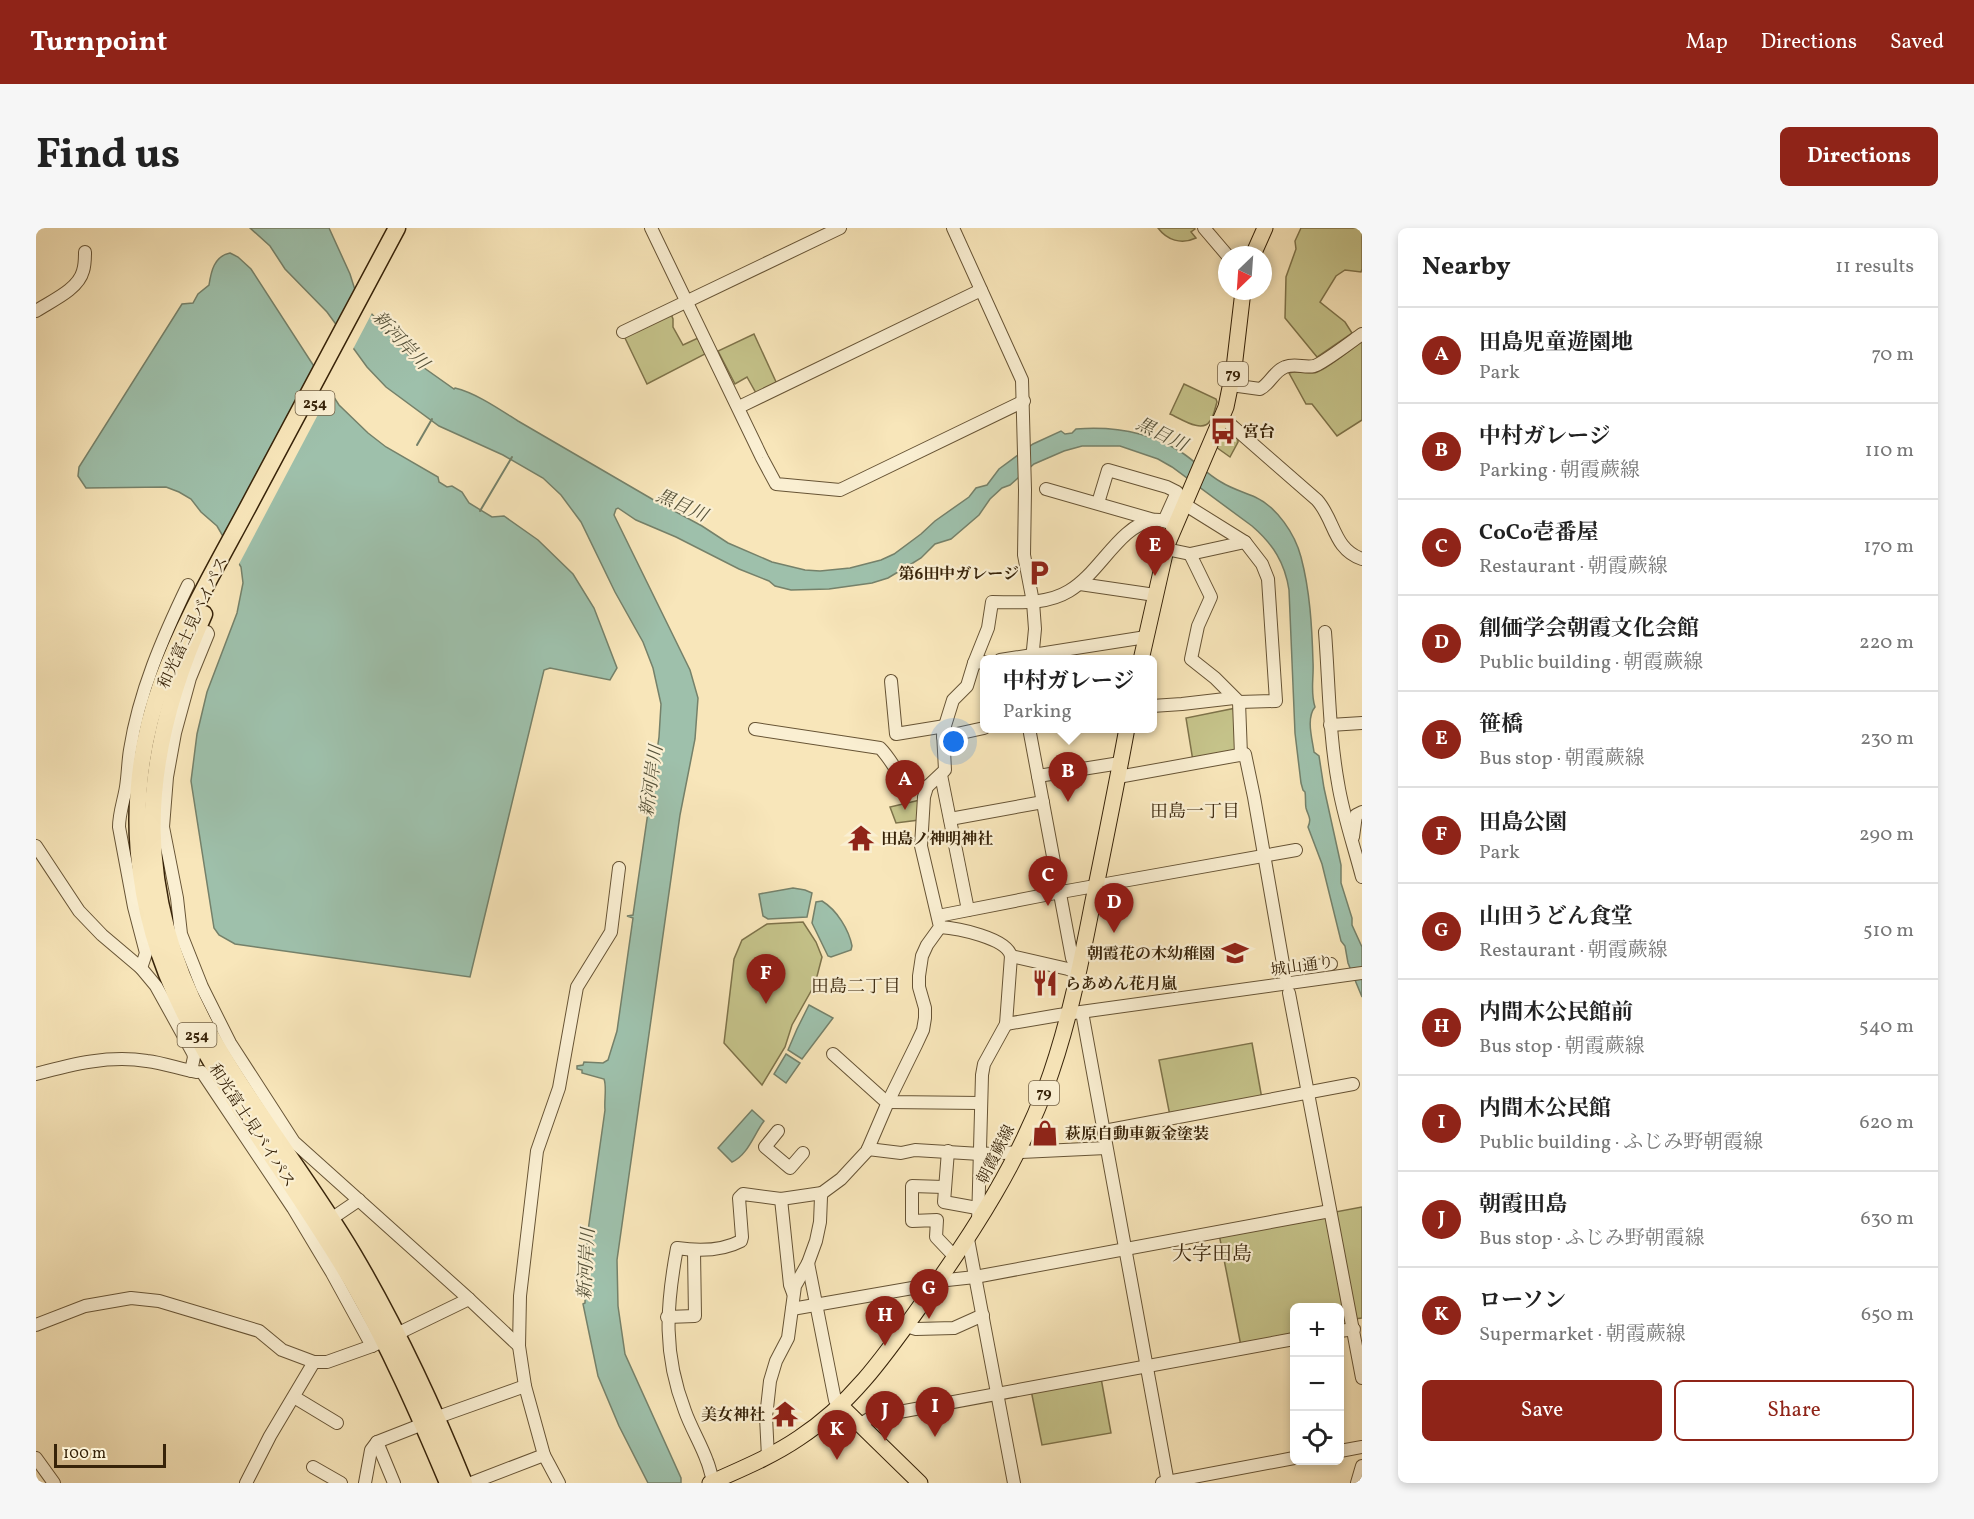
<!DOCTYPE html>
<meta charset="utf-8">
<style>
:root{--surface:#fff;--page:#f6f6f6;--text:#222;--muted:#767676;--line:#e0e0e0;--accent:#8f2418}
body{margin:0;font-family:Vollkorn,"Noto Serif JP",serif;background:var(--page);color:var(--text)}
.controls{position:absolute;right:18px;bottom:18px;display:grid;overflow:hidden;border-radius:9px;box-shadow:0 3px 9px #0003}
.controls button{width:54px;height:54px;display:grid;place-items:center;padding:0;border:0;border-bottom:2px solid var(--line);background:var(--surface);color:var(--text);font:30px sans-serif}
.compass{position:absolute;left:1182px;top:18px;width:54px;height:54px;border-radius:50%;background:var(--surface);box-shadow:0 3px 9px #0003;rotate:205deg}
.scale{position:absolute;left:18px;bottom:15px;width:112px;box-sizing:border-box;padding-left:6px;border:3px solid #372309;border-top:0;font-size:16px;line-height:21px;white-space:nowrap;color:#372309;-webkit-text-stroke:4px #faefd2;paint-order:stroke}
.you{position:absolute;left:918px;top:514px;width:21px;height:21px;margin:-15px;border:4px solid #fff;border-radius:50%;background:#1a73e8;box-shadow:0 0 0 9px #1a73e833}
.badge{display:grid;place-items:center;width:39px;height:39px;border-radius:50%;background:var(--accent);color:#fff;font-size:20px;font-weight:700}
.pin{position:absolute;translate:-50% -50px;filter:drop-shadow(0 2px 3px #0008)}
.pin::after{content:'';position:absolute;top:32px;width:21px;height:18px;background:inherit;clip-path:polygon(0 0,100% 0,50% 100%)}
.popup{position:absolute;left:944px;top:427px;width:177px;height:78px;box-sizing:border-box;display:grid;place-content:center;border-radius:9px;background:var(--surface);filter:drop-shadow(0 2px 4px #0005);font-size:20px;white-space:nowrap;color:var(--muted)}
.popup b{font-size:22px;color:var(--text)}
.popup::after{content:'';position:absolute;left:50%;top:100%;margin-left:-12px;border:12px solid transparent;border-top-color:var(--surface)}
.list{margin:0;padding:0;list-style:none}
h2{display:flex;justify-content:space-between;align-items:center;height:78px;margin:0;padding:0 24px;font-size:26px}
h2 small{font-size:20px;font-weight:400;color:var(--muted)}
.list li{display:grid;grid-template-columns:39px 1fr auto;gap:18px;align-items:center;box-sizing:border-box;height:96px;padding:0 24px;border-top:2px solid var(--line)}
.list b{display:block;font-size:22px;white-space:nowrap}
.list p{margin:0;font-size:20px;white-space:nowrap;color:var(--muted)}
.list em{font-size:20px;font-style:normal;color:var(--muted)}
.actions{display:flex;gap:12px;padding:18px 24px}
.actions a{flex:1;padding:14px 0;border:2px solid var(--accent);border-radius:9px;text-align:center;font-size:21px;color:var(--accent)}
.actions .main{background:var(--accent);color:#fff}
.icon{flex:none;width:33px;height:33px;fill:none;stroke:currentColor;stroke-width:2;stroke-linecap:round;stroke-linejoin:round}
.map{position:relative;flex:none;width:1326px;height:1255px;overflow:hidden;border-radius:9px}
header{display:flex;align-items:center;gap:36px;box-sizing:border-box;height:84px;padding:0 30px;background:var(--accent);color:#fff}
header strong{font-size:28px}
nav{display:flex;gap:33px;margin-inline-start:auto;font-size:21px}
.intro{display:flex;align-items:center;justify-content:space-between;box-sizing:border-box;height:144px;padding:0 36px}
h1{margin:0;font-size:42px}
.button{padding:15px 27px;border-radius:9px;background:var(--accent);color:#fff;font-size:21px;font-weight:700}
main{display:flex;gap:36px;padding:0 36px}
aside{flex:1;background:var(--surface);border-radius:9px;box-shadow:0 3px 9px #0003}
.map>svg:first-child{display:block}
</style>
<header>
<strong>Turnpoint</strong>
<nav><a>Map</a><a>Directions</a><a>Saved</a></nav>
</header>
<div class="intro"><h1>Find us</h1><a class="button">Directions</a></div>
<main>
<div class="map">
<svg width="1326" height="1255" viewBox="0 0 1326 1255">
<rect width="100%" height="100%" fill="#f8e6ba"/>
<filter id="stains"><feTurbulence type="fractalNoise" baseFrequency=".00333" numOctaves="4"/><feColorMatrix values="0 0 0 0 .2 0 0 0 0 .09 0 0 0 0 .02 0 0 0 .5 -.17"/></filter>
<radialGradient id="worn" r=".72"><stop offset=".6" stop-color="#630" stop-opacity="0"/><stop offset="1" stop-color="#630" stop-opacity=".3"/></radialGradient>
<g fill="#c5c38a" stroke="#7e734a" stroke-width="1.5">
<path d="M1122,0H1158L1159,1L1155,4L1160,10C1145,17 1131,12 1122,0Z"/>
<polygon points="1265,0 1326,0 1326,41 1325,44 1309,42 1300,48 1284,74 1309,94 1316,105 1281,129 1249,90 1250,49 1260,21 1259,13"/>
<polygon points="635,86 637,91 637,99 647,117 662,110 669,126 611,156 587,106"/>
<polygon points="718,106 741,156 720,165 711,149 699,156 682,123"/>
<path d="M1326,113V192L1301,208L1276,176H1270L1253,145C1262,142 1268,145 1277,145C1287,145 1316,120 1326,113Z"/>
<path d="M1148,156L1180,171L1181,174C1179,180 1178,188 1174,193C1166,206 1144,190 1134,186Z"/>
<polygon points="1191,194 1202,204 1202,214 1194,229 1180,219"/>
<polygon points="1200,480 1201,524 1157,533 1150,490"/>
<polygon points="884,572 883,592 860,595 854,579"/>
<polygon points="767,694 780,714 786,729 779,756 756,797 749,819 726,857 688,815 698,731 706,712 731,696"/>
<polygon points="1216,815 1226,871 1134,888 1123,832"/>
<polygon points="1326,979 1326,1090 1319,1091 1299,984"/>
<polygon points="1292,987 1311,1098 1304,1100 1304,1080 1258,1080 1258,1108 1205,1118 1183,1006"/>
<polygon points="1065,1150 1075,1205 1006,1217 995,1162"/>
</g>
<g fill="#9ec0ab" stroke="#75816a" stroke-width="1.5">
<path d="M214,0H293L314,46L319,62L334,84L377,132L418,161L419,160C440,165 463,181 482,193L616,271L666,298L692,315L736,334L769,342L784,343L814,340L845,332L858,326L885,306L899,293L933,269L940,260L951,257L963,241L997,216L1025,203L1029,206L1036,205L1040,201C1077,198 1113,204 1145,224C1159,233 1171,246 1185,254C1196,261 1208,264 1219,269C1241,279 1259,306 1265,329C1274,363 1276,399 1277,434C1278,450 1274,464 1279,479C1270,490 1276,510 1278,524L1283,528L1288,560L1305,637V655L1316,690V697L1326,719V769L1312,735L1309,718L1305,713L1286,636L1272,599C1276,590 1272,588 1270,580C1269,575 1270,569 1269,564L1267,562L1265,555L1259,505L1253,362C1249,335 1237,316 1216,298L1136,239L1122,231L1084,218H1046L1028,223L998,236L974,257L966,260L954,271L943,287L915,311L899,316L885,330L872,338L852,350L836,355L793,361L755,362L739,358L733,353L703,341L640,309L600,292L582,280L580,281L578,287L654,442L662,470L659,511L644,587L581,1032L582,1078L589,1126L645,1250V1255H612L583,1198L562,1148L547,1076L549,1075L551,1010L569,882C568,872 571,859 568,851L546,845V842L541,841V838L547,837L548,834L567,835L572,832L581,803L597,690L591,688L597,687L623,509L625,476L617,440L607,414L579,364L545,294L525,267L507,250L467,227L403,198L350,159L331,139L291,84L249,41L234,18Z"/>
<path d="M194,25L202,29L215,41L303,177L332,205L350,219L402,249L403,254L411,259L416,258L426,264L433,275L456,289L468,288L502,312L537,346L558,380L581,440L574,452L514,440L508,442L434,749L199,716L183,707L178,700L155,553L161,506L171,464L201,385L207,355L205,339L181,298L165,284L155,271L143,264L130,259L50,260L42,248L43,239L146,76L157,75L162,66L173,57C175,44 178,28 194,25Z"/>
<polygon points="757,660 769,662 776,665 771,689 732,691 727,688 723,666"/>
<path d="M786,673C801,682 813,702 816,718L815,722L795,729L792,728L776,695L780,674Z"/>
<polygon points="773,777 797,790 766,831 752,822 761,801"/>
<polygon points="750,826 764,835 750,855 738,846"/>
<path d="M716,882L728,893C718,906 712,927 696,934L682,920Z"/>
</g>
<g fill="#f8e6ba">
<polygon points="321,57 322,61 337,83 316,123 298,99"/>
<polygon points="280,134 296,160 202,338 186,311"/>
</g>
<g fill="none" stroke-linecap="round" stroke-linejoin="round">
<g stroke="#75816a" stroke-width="2">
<polyline points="381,217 396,191"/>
<polyline points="444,283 476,229"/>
</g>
<g stroke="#675435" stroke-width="14">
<g id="minor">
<polyline points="615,0 726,230 740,256 804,262 988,173"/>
<polyline points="917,0 986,152 989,262 988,327 997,374 999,401 996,432"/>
<polyline points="1168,0 1191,27"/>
<path d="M0,83C15,73 42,62 47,43C49,37 49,30 49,24"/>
<polyline points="587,104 804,0"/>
<path d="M1195,157L1224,161C1234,156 1238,143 1249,139C1259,135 1268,140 1278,138C1286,136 1316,113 1326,106"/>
<polyline points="703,179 945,62"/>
<path d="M1186,189L1281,272C1299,292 1297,321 1326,331"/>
<polyline points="1010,261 1118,292"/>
<polyline points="1062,275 1072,242 1131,259 1141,264 1128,293"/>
<polyline points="1148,276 1209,314 1226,336 1232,351 1240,473 1203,474"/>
<polyline points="1130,321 1154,326 1209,314"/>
<polyline points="1154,326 1175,369 1162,398 1155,431 1179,450 1203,474 1205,527"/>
<polyline points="1044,356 1119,367"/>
<polyline points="171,404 172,406 154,450 139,505 131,549 127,599 141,670 145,706 166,759 194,815 258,914 433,1071 483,1118"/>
<path d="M1289,404C1293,455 1293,505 1302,555C1307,587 1318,618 1326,649"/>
<polyline points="964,432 1110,409"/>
<path d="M938,435L952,400L956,374C982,374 1010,377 1033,363C1064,345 1083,298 1117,292C1124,291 1132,294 1139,297"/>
<polyline points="855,453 860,506 909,498"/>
<polyline points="1116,478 1146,476 1198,470"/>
<polyline points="1294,497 1326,495"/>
<polyline points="993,500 1036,730 1043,745"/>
<path d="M719,501L844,520C862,538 862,559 891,559"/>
<polyline points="907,509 948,500"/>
<polyline points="905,547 932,682"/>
<polyline points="1002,548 1084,535"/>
<polyline points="1082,549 1209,526 1218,569 1249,747"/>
<polyline points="914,591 1007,574"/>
<polyline points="1317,609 1320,587 1326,584"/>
<polyline points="0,618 43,683 66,707 105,740 120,758 157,825 158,829 155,843"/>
<polyline points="902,688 1014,666 1260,622"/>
<path d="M904,699C921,700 971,710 975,728L970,796L948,836L946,847L942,995"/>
<polyline points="975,728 1032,741 1043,745"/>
<path d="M105,740L110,725L98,679L83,599C83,585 88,572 90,559C92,546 92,534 94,522C103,464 127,409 152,357"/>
<polyline points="1248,743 1295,736"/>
<polyline points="1253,765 1326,1150"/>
<polyline points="1046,784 1132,1255"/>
<polyline points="970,796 1023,787 1326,745"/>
<polyline points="797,826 847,871 852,874 945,875"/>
<polyline points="166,844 257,980 296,1045 336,1118"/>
<path d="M0,846C37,836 73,827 111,833C128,835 144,841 161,844"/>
<polyline points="742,903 729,919 754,940 767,925"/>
<polyline points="1068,903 1317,856"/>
<polyline points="832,921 865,925 879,922 944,926 1070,920"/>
<polyline points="912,923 908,974 941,980"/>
<polyline points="908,959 876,958 876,993 901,992 900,1009 919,1029"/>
<polyline points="745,971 754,1057 757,1065"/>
<polyline points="295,991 323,972"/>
<polyline points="932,1011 978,1255"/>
<polyline points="772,1035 799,1172 805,1178"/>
<polyline points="902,1053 939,1049 1294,983"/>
<polyline points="756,1081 888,1058 895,1063"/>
<polyline points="631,1089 659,1088 658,1023"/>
<polyline points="0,1097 49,1078 95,1070 123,1073 223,1103 246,1122 278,1134 291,1134 336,1118 433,1071"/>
<polyline points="870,1098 880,1101 918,1100 947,1087"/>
<polyline points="1304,1103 1318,1101"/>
<polyline points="258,1169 301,1195"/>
<polyline points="402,1189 489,1158"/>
<polyline points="823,1197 836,1189 1258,1111"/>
<polyline points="341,1214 358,1255"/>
<polyline points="1304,1223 1326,1219"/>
<polyline points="732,1229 730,1189 734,1153 740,1133 752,1110 759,1058 772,1035 780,1013 784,994 785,969 786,965 805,951 831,923 852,874 880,817 887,802 889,790 889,780 883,759 883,748 886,728 891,717 904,699 885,618 888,569 891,559 909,542 907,504 917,472 931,458 938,435 948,434"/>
<polyline points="0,1230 18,1255"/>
<polyline points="277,1239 305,1255"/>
<polyline points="210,1255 234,1208 278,1134"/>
<polyline points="329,1255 335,1222 341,1214 387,1196"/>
<polyline points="435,1255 508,1227"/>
<polyline points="523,1255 508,1227 489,1158 483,1118 484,1068 501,923 523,860 541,759 575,704 583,640"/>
<path d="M678,1255C675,1248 674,1240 671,1233C665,1216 655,1200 649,1183C627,1126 630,1079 641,1020C661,1023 686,1023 705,1013L706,1009L703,970L707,966L745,971L786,965"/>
<polyline points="1126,1255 1258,1230"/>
<polyline points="1321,1255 1326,1238"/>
</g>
</g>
<g stroke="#372309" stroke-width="17">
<g id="major">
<polyline points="1217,27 1229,0"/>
<polyline points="1105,432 1131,317 1190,179 1198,140 1207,63"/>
<polyline points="805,1178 884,1255"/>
<path d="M674,1255C705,1241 735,1229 763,1210C820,1173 856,1117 895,1063C940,1000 981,935 1009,862C1031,803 1044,740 1056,678C1068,619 1080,560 1091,500"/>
</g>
</g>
<g stroke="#372309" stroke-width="19">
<g id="highway">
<path d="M361,0C314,89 266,177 219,266C187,327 150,388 126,454C86,564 96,682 149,786C197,879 263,962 316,1053C353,1118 383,1186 412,1255"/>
<path d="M168,386C100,536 95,672 180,817C222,889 275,955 317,1026C360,1099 396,1176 428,1255"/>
</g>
</g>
<use href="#minor" stroke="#faefd2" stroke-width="12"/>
<use href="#major" stroke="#f8e6ba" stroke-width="15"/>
<use href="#highway" stroke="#f8e6ba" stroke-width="16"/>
</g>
<defs>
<g id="bus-bare" transform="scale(2.07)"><path d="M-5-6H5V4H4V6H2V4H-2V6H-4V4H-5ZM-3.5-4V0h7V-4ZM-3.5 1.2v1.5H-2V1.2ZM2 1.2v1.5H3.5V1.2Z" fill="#8f2418" stroke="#faefd2" stroke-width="2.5" paint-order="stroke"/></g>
<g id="parking-bare" transform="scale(2.07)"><path d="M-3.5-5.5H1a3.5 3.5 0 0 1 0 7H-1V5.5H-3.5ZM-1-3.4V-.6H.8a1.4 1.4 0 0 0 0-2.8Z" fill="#8f2418" stroke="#faefd2" stroke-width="2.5" paint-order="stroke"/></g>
<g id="temple-bare" transform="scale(2.07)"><path d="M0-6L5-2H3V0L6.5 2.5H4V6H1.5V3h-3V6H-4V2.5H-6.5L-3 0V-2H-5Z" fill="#8f2418" stroke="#faefd2" stroke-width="2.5" paint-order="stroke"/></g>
<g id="school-bare" transform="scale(2.07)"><path d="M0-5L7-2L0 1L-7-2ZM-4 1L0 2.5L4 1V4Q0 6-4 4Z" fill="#8f2418" stroke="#faefd2" stroke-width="2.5" paint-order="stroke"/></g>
<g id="restaurant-bare" transform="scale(2.07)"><path d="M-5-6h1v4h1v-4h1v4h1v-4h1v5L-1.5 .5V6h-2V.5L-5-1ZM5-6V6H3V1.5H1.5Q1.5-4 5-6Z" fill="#8f2418" stroke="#faefd2" stroke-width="2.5" paint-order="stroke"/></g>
<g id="shop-bare" transform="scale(2.07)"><path d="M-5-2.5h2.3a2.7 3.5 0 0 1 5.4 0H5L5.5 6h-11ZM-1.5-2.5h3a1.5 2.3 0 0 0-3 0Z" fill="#8f2418" stroke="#faefd2" stroke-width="2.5" paint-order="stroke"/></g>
</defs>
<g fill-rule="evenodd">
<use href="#bus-bare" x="1187" y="203"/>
<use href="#parking-bare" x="1003" y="345"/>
<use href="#temple-bare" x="825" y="610"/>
<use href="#school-bare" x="1199" y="725"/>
<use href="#restaurant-bare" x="1009" y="755"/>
<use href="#shop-bare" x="1009" y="905"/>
<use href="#temple-bare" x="749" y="1186"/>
</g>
<g text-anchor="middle" stroke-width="4.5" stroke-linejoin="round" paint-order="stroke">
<g fill="#faefd2" stroke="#726045" stroke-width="1.5">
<rect x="1182" y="134" width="30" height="24" rx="4.5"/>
<rect x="259.5" y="163" width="39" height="24" rx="4.5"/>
<rect x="141.5" y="795" width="39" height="24" rx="4.5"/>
<rect x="993" y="853" width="30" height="24" rx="4.5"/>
</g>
<g font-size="15" font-weight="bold" fill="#372309">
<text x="1197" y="151">79</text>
<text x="279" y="180">254</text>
<text x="161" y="812">254</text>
<text x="1008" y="870">79</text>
</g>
<g font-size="16" font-weight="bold" fill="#372309" stroke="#faefd2" text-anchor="start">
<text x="1207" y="209">宮台</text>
<text x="983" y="351" text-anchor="end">第6田中ガレージ</text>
<text x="845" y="616">田島ノ神明神社</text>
<text x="1179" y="731" text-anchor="end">朝霞花の木幼稚園</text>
<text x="1029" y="761">らあめん花月嵐</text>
<text x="1029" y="911">萩原自動車鈑金塗装</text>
<text x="729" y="1192" text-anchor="end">美女神社</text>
</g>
<g font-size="16" fill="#372309" stroke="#faefd2">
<text transform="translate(156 394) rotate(-65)" y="6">和光富士見バイパス</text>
<text transform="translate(1266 737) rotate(-8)" y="6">城山通り</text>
<text transform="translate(217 897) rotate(57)" y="6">和光富士見バイパス</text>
<text transform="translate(959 926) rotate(-63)" y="6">朝霞蕨線</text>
</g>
<g font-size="18" font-style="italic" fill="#56523a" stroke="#faefd2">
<text transform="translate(365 112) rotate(47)" y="6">新河岸川</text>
<text transform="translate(1126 206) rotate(26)" y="6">黒目川</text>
<text transform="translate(646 277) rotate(24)" y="6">黒目川</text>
<text transform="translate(615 553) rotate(-82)" y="6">新河岸川</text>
<text transform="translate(550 1036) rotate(-87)" y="6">新河岸川</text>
</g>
<g font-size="18" fill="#372309" stroke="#faefd2">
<text x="1159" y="589">田島一丁目</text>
<text x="820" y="764">田島二丁目</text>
</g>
<g font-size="20" fill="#372309" stroke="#faefd2">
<text x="1176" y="1032">大字田島</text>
</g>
</g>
<rect width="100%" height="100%" filter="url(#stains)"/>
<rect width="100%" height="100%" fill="url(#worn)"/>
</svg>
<div class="controls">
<button>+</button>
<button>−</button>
<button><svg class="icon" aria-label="locate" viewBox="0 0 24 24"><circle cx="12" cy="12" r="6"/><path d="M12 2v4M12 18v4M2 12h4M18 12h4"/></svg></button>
</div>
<svg class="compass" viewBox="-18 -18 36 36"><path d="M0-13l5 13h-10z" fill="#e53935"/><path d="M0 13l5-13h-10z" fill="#767676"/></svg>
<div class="scale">100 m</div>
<div class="you"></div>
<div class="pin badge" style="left:869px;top:582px">A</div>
<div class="pin badge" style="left:1032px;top:574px">B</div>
<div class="popup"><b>中村ガレージ</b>Parking</div>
<div class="pin badge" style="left:1012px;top:678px">C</div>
<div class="pin badge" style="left:1078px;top:705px">D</div>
<div class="pin badge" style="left:1119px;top:348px">E</div>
<div class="pin badge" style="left:730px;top:776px">F</div>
<div class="pin badge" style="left:893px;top:1091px">G</div>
<div class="pin badge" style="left:849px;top:1118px">H</div>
<div class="pin badge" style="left:899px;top:1209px">I</div>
<div class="pin badge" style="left:849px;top:1213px">J</div>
<div class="pin badge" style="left:801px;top:1232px">K</div>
</div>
<aside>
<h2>Nearby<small>11 results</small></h2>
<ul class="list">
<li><span class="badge">A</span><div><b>田島児童遊園地</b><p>Park</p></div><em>70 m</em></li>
<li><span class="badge">B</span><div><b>中村ガレージ</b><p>Parking · 朝霞蕨線</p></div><em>110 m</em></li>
<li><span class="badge">C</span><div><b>CoCo壱番屋</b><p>Restaurant · 朝霞蕨線</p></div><em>170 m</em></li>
<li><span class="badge">D</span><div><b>創価学会朝霞文化会館</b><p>Public building · 朝霞蕨線</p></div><em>220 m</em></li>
<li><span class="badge">E</span><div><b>笹橋</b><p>Bus stop · 朝霞蕨線</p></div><em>230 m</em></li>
<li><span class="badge">F</span><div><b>田島公園</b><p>Park</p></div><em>290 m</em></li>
<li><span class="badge">G</span><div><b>山田うどん食堂</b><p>Restaurant · 朝霞蕨線</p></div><em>510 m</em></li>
<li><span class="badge">H</span><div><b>内間木公民館前</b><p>Bus stop · 朝霞蕨線</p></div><em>540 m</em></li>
<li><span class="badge">I</span><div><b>内間木公民館</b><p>Public building · ふじみ野朝霞線</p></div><em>620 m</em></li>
<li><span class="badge">J</span><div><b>朝霞田島</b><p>Bus stop · ふじみ野朝霞線</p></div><em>630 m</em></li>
<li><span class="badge">K</span><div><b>ローソン</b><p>Supermarket · 朝霞蕨線</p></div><em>650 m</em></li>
</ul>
<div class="actions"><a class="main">Save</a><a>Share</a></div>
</aside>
</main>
